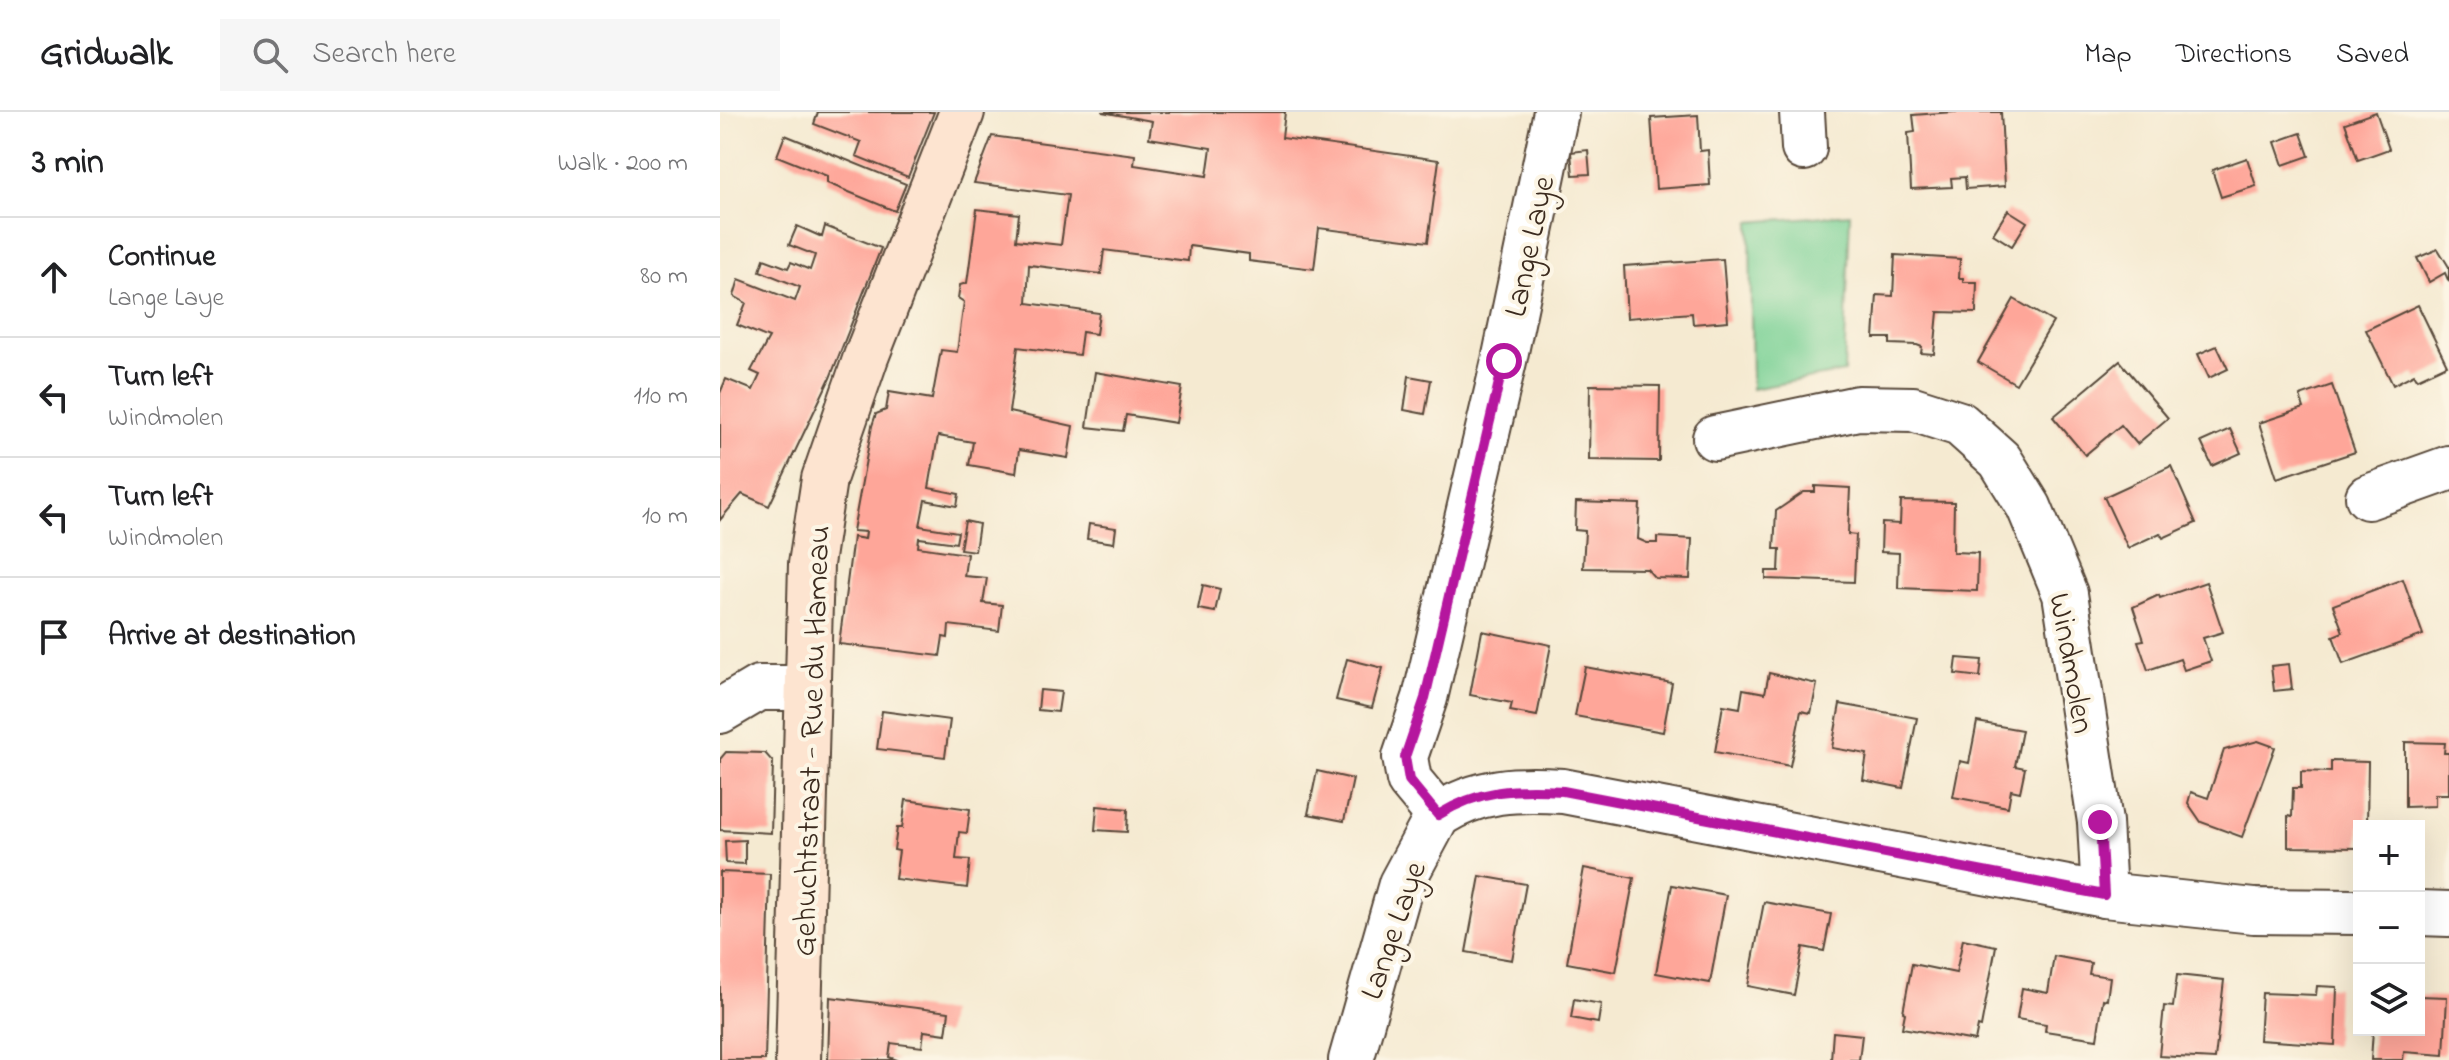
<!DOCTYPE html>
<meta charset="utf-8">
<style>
:root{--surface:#fff;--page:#f6f6f6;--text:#202124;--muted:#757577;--line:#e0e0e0}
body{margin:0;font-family:"Indie Flower",sans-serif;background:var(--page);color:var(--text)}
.controls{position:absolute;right:24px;bottom:24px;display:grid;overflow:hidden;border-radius:0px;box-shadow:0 8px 32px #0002}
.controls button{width:72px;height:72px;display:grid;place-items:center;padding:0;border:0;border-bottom:2px solid var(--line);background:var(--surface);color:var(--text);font:40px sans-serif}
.stop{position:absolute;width:24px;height:24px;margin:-18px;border:6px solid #b5179e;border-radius:50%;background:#fff}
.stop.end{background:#b5179e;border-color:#fff;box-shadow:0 2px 8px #0008}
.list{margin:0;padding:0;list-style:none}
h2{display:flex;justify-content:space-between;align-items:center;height:104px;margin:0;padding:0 32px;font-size:34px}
h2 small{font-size:26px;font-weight:400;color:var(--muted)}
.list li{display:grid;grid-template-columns:52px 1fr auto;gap:24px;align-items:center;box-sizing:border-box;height:120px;padding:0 32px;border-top:2px solid var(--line)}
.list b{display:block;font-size:30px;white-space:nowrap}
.list p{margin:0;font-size:26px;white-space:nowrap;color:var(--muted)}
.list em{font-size:26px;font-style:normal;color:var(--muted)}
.icon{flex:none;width:44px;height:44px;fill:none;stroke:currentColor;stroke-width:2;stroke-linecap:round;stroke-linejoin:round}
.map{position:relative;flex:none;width:1729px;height:948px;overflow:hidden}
header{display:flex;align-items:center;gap:48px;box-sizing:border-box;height:112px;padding:0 40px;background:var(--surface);border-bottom:2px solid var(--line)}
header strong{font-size:38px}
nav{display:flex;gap:44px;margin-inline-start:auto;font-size:28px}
.search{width:560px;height:72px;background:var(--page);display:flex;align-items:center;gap:20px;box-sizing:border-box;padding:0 28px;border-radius:0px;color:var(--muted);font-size:30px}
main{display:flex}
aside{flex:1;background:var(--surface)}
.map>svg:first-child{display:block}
</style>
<header>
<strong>Gridwalk</strong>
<div class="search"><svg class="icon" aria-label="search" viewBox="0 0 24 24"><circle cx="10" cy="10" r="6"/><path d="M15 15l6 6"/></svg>Search here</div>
<nav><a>Map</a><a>Directions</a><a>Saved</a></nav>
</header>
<main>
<aside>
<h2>3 min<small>Walk · 200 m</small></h2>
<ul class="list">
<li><svg class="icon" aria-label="ahead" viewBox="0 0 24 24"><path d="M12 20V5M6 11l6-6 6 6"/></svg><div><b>Continue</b><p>Lange Laye</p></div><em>80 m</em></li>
<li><svg class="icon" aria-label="left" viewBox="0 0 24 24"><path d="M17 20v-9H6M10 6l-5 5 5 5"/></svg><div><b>Turn left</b><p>Windmolen</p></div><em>110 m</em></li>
<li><svg class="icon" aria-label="left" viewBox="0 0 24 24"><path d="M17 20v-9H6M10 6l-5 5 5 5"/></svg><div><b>Turn left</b><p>Windmolen</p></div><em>10 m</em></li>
<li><svg class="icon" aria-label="arrive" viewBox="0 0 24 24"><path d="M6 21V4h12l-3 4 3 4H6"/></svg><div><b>Arrive at destination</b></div></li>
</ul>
</aside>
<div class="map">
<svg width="1729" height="948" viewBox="0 0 1729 948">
<rect width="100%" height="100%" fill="#fcf5e5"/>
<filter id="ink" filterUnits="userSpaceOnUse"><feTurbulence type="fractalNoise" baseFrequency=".0125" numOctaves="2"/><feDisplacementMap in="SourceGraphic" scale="16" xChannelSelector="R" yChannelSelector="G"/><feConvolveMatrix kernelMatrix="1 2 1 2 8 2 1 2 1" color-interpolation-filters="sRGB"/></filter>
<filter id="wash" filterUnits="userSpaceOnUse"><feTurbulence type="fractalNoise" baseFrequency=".006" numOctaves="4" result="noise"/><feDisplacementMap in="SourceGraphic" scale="32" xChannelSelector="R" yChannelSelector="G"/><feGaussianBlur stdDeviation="1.8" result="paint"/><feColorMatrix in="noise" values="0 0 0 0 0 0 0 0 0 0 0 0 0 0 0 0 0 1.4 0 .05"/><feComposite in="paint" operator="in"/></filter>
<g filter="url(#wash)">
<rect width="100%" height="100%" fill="#f5ead1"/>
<polygon fill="#7bd196" stroke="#5b7e5a" stroke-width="2" points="1130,102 1124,260 1032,277 1030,110"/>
<g id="blocks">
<g fill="#fea699">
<polygon points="98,0 214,0 188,65 136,44 141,30 94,12"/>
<polygon points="382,0 565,0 562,26 719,48 708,130 599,116 594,157 529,149 529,142 469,134 468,149 384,138 381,162 309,153 307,191 379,201 376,222 362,220 359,243 298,235 289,300 353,314 348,346 299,338 296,361 249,353 253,330 218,324 209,376 239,382 237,394 205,388 200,414 238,420 236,431 199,426 198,435 247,442 244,464 267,466 263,491 282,493 279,519 229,513 228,526 223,525 220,544 119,532 133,425 145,427 146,420 133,419 152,314 156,302 166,298 169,280 212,287 221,238 237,240 244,190 238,186 240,173 247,171 248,164 257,97 299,102 296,128 341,133 348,83 254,71 272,24 415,43 414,53 487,64 491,36 429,26 432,9"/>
<polygon points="1234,0 1281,0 1285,74 1246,77 1245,65 1231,66 1232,75 1191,77 1188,21 1195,20 1193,3"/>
<polygon points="1656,0 1669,37 1638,48 1625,11"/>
<polygon points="978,3 980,39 988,38 990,73 936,77 931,6"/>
<polygon points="1581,21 1589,44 1563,53 1555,30"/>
<polygon points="65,23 186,72 175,99 107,71 107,64 57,44"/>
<polygon points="868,38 870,62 853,63 851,40"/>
<polygon points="1527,46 1536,74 1501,85 1492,58"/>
<polygon points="1288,98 1307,110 1292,134 1273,122"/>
<polygon points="77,114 102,125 105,114 161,136 110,266 49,394 22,382 0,408 0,281 6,267 33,278 40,263 31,259 49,226 17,213 26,191 14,184 19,167 75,189 80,175 40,159 44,147 68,156 71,150 90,158 95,143 69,133"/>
<polygon points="1718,137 1729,155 1729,170 1725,161 1709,170 1697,146"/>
<polygon points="1175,143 1240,147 1239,166 1243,166 1243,170 1257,170 1256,201 1218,200 1214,242 1201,241 1202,235 1197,233 1170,232 1170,226 1154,226 1157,183 1173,184"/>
<polygon points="1003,147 1008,209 973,212 972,201 907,206 904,154"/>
<polygon points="1294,187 1333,210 1296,272 1258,250"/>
<polygon points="1698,193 1727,253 1697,267 1694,262 1673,273 1646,218"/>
<polygon points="1497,234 1508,257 1489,266 1478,242"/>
<polygon points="1400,249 1448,306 1417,332 1401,313 1365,343 1333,305"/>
<polygon points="375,260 462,275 456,311 406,303 403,319 367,315"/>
<polygon points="689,264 711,268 705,302 684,298"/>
<polygon points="870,273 940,274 939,349 869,348"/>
<polygon points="1612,273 1635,340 1557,366 1539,311 1584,296 1580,284"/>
<polygon points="1510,317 1521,341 1492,354 1481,330"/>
<polygon points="1451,354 1476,411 1443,426 1440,421 1408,436 1384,385"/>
<polygon points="1095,374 1130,376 1128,422 1136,423 1134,470 1046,467 1046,459 1059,459 1060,437 1054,437 1056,399 1084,380 1095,380"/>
<polygon points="1181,389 1234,390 1233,440 1258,441 1257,479 1178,476 1179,441 1161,440 1162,411 1180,412"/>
<polygon points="856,390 920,392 918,427 927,431 937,431 937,425 972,427 970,467 935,466 927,457 863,456 865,419 855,418"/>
<polygon points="245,409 259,412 255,439 240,437"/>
<polygon points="369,412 396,416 394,431 367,427"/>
<polygon points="1683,467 1703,523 1623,552 1613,524 1623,520 1613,493"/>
<polygon points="1486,470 1503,520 1483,526 1491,549 1464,558 1460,547 1428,558 1418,529 1424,528 1413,495 1439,483 1440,486"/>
<polygon points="483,473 500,477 495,500 478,497"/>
<polygon points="762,519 831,533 817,604 790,599 792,591 750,583"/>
<polygon points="1237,546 1262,548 1260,565 1235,562"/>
<polygon points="627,547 663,556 652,596 616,588"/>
<polygon points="1569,552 1572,577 1554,579 1551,554"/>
<polygon points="865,555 952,571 943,620 855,604"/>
<polygon points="1049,561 1097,572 1091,601 1081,599 1070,654 995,640 1003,593 1020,596 1023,577 1045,581"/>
<polygon points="320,578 341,580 338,600 318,598"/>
<polygon points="1120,592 1197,606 1183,676 1143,668 1147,642 1112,636"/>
<polygon points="162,599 230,608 225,645 157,637"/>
<polygon points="1257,610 1302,618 1295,654 1305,656 1300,680 1291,678 1288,695 1233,685 1240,649 1249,651"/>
<polygon points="1538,629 1555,635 1522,725 1481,710 1468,691 1471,680 1488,686 1504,638"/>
<polygon points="1685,630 1725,631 1724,641 1729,641 1729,682 1715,682 1715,694 1685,695"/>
<polygon points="6,640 45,641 53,650 51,721 0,718 0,647"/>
<polygon points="1611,649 1648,650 1647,714 1639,714 1639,736 1568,735 1568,704 1572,705 1573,676 1581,676 1581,659 1611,660"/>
<polygon points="597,659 633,667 624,709 588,702"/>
<polygon points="186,688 250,697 247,721 239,720 236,747 250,748 247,776 175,767 179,739 174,738 177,716 182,716"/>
<polygon points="377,694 408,697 407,720 375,718"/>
<polygon points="25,728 25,752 6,751 5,729"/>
<polygon points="864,756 914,766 896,860 847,851"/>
<polygon points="0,760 50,762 45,948 0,948"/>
<polygon points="760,764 806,772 792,848 746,840"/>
<polygon points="952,773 1006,783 990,871 936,861"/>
<polygon points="1044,790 1111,802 1104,839 1083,835 1074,883 1028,874"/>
<polygon points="1243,827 1276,834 1261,915 1258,914 1255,929 1182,916 1185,901 1183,900 1192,852 1236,861"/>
<polygon points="1334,844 1371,851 1369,862 1390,865 1387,888 1383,887 1377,927 1325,919 1326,912 1297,907 1302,876 1328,881"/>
<polygon points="1457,863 1504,868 1495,947 1439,944 1444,894 1453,895"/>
<polygon points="1597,874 1617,875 1615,933 1539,928 1542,881 1596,883"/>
<polygon points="1699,884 1727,885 1724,943 1684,940 1683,948 1651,948 1653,918 1699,918"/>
<polygon points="110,885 229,900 226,922 204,919 202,935 171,931 169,945 177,948 108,948"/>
<polygon points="854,887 881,892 878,911 851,906"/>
<polygon points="1113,920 1142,923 1139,948 1111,948"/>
</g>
</g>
</g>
<g filter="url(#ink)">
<use href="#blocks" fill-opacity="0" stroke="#574739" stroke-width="2"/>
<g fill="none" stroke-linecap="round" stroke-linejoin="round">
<g stroke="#574739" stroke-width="48">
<g id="street">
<polyline points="1082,0 1084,36"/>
<polyline points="995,326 1138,296 1193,297 1240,312 1280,348 1309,395 1345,482 1380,710 1384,783"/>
<polyline points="1648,385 1729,356"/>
<polyline points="0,599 39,576 87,576"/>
<path d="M718,703C760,677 796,676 843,679L1384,783L1534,799L1639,800"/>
<polyline points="718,703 689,668 685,645 705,586 784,249 836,0"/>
<polyline points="1699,801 1729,802"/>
<polyline points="631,948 681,772 718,703"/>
</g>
</g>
<g stroke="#574739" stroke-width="48">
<polyline id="secondary" points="78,948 91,452 104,367 146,245 242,0"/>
</g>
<use href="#street" stroke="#fff" stroke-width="44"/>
<use href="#secondary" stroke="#fde4d0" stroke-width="44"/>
</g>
</g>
<g fill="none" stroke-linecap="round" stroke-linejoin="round" filter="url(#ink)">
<path stroke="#b5179e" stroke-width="10" d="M784,249L705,586L685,645L689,668L718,703C760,677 796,676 843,679L1384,783L1380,710"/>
</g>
<g text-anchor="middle" stroke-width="8" stroke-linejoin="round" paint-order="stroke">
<g font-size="32" fill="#3b2a1e" stroke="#fcf5e5">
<text transform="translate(808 134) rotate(-78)" y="11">Lange Laye</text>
<text transform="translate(1353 551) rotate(80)" y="11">Windmolen</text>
<text transform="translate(90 629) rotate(-88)" y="11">Gehuchtstraat - Rue du Hameau</text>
<text transform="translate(672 818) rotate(-71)" y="11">Lange Laye</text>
</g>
</g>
</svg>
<div class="controls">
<button>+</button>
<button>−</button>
<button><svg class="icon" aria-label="layers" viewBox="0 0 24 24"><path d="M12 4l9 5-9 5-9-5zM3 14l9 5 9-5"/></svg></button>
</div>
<div class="stop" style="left:784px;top:249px"></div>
<div class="stop end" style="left:1380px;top:710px"></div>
</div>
</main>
